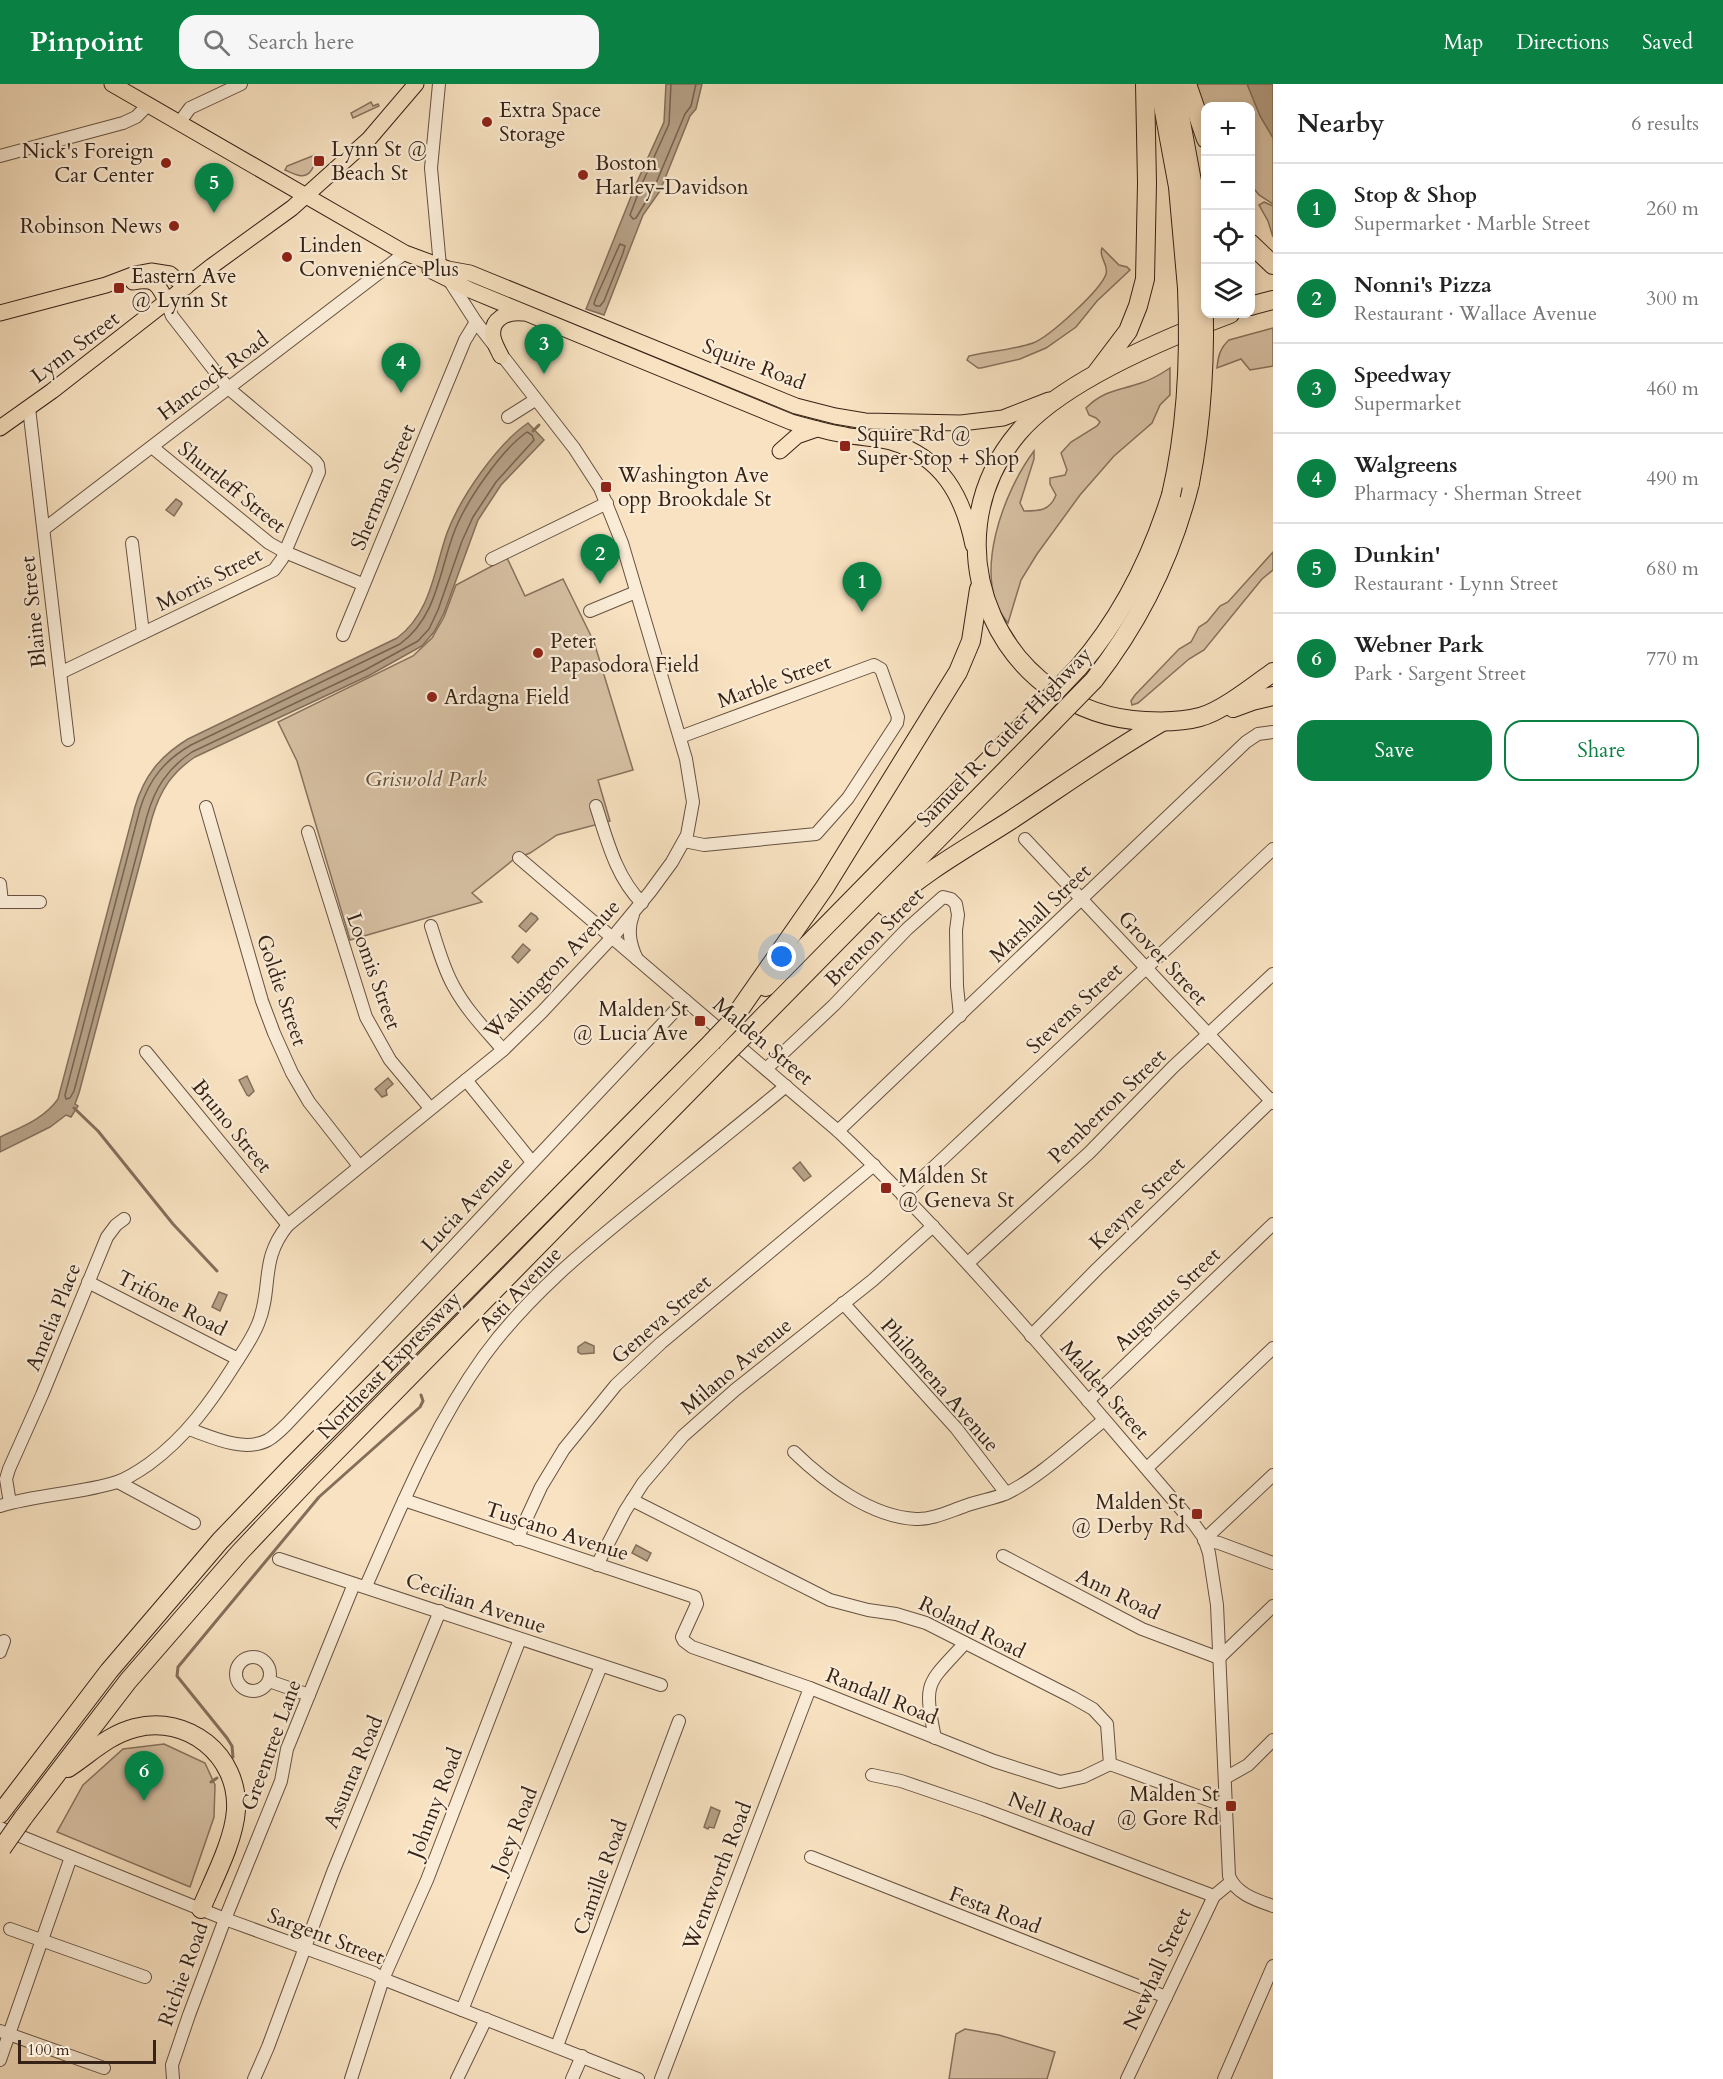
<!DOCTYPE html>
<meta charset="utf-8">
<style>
:root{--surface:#fff;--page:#f6f6f6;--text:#222;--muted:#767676;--line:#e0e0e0;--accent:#0b8043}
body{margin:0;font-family:Cardo,serif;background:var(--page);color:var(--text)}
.controls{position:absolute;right:18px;top:18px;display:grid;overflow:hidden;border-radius:12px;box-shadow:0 3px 9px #0003}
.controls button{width:54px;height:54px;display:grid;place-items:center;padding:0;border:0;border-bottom:2px solid var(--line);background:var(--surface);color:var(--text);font:30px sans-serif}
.scale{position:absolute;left:18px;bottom:15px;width:138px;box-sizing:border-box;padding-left:6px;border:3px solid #362216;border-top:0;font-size:16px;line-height:21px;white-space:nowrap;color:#362216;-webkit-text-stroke:4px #faecd7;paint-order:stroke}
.you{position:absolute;left:782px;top:873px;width:21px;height:21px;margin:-15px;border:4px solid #fff;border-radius:50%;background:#1a73e8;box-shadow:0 0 0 9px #1a73e833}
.badge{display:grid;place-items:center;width:39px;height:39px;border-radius:50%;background:var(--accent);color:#fff;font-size:20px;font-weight:700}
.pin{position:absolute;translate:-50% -50px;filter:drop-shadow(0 2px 3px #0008)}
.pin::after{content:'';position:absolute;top:32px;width:21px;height:18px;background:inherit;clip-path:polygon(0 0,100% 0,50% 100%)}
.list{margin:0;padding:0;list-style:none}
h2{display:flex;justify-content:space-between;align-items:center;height:78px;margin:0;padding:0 24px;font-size:26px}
h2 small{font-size:20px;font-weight:400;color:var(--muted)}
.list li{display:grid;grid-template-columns:39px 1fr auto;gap:18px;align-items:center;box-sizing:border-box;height:90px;padding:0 24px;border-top:2px solid var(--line)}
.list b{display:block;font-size:22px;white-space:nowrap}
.list p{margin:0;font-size:20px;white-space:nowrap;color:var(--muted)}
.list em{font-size:20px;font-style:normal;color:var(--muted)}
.actions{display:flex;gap:12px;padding:18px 24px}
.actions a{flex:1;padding:14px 0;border:2px solid var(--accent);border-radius:18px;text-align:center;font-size:21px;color:var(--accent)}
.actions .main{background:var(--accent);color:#fff}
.icon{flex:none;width:33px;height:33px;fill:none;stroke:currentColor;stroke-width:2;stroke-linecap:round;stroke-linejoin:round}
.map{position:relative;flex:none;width:1273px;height:1995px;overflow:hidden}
header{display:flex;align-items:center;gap:36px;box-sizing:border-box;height:84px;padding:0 30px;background:var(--accent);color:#fff}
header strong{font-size:28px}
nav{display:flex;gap:33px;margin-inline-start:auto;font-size:21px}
.search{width:420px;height:54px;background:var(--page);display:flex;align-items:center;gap:15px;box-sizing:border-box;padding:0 21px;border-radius:18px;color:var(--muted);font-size:22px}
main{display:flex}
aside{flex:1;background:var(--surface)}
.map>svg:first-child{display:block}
</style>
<header>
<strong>Pinpoint</strong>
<div class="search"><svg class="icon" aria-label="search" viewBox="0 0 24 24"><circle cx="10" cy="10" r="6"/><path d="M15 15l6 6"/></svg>Search here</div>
<nav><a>Map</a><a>Directions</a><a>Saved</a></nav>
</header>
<main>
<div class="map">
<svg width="1273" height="1995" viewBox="0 0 1273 1995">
<rect width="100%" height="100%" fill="#f8e2c1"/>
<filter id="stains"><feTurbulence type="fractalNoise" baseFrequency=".00333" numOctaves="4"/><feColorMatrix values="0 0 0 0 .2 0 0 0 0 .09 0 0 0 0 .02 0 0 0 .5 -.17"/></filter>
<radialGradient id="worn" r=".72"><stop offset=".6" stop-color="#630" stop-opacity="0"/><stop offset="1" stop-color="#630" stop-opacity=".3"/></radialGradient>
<g fill="#d7c1a4" stroke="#86725d" stroke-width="1.5">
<polygon points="1192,0 1273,0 1273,120 1259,111 1251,101 1250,22 1206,22 1205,36"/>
<polygon points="371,18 373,22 378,20 379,22 353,34 351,29"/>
<path d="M315,71L318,76C313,80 314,84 310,88C303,96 292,89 285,86L287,82Z"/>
<polygon points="1264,118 1273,122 1273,153 1268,137 1259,121"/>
<path d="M1102,164L1119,181L1127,183L1130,186L1097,217L1076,243L1046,264L1020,275L981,284H978L967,276L969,272C990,267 1013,266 1033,259C1049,253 1101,206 1106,190C1109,180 1098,173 1102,164Z"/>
<path d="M1273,244V282L1250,286L1241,275L1217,284C1218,273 1220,264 1229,256Z"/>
<path d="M1170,284V311L1160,321L1152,339L1114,372L1080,411L1037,470L1021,496L1008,539C970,494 1004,407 1034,367V375L1020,419L1024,427C1039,427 1050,427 1056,411L1050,400V394L1065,391L1067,386L1061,369L1071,358L1097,342L1100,338L1096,334L1089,331L1086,324C1104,306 1118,307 1141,299C1151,296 1161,290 1170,284Z"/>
<polygon points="1273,468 1273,486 1262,495 1204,566 1189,575 1138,619 1132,621 1131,617 1135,611 1179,565 1191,558 1199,543 1207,538 1220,522 1228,518"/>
<polygon points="507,474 525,512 563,495 594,558 633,686 598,696 610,737 557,751 530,769 513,776 472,809 482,818 350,856 297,677 278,638 413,572 432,554 444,533 456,501"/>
<polygon points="164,1660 205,1679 215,1701 214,1733 190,1803 57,1748 83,1701 123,1665"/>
<polygon points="965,1945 999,1951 1055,1968 1047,1995 949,1995 956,1950"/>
</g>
<g fill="#b6a187" stroke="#836e5a" stroke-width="1.5">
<polygon points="666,0 702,0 696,25 690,32 660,107 643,131 604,231 586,225 636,100 664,38"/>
<polygon points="1247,0 1273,0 1273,54 1260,32"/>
<path d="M528,339L544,356L501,401L478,436L444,529L434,548L422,562L368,592L195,673C171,689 160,707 152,734L79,1009L75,1020L78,1022L71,1033L66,1031L50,1043L0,1068V1053C21,1043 44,1035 58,1015L135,723C144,692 160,672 188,655L397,554C431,529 434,486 447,449C460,414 497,360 528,339Z"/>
<polygon points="176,415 181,418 182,420 174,432 166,426"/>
<polygon points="531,829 536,832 538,835 526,848 519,842"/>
<polygon points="523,860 530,866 518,879 512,873"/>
<polygon points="247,992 254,1007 249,1012 247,1011 239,996"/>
<polygon points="388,994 393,1000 386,1006 387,1011 382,1013 375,1005"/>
<polygon points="800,1078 811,1092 804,1097 793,1084"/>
<polygon points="219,1208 227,1211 220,1227 212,1223"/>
<polygon points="585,1258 594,1262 594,1269 581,1270 578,1268 578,1263"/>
<polygon points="636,1461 651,1469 647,1477 632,1469"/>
<polygon points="711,1723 720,1727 714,1744 709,1743 708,1745 704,1743"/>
</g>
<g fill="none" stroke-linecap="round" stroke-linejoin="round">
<g stroke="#76624e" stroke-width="1.5">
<polyline points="671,0 669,40 641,102 630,131 633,135 636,134 654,104 685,30 691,22 696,0"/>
<polygon points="620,160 625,162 623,169 604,217 600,222 596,222 594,220 595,216"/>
<path d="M527,348L532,351L534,356L496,398L473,433L462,457L438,526L429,545L418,557L365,586L192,668C167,685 155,704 147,732L74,1007L70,1014L66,1015L65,1011L140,725C149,695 165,676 191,661L400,560C436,534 439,490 453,451C464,420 500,367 527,348Z"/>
</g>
<g stroke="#836e5a" stroke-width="3">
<polyline points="533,347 539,341"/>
<polyline points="74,1024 98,1047 173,1140 217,1187"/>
<polyline points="233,1673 232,1662 227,1654 177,1592 178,1583 319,1413 420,1323 423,1317 421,1311"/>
<polyline points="211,1698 217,1694"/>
</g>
<g stroke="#665241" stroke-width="14">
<g id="minor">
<polyline points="179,39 190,24 241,0"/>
<polyline points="0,72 123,39 136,33 148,21"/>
<polyline points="29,324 68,656"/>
<polyline points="508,333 535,316"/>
<polyline points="152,363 269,459 285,468 362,500"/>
<polyline points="44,445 405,169"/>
<polyline points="132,459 143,549"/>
<polyline points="492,475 607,419"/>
<polyline points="590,527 636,508"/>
<polyline points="343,551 465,256 476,238"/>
<polyline points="60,589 274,486 282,475 319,388 318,381 315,377 228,304 172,232 167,219"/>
<polyline points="680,653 874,581 881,585 898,633 897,639 848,714 816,750 704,761 684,757"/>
<path d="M596,722C607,756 616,793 642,819"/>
<polyline points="206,723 262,917 274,949 292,989 309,1018 359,1082"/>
<polyline points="308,748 366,933 390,976 430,1024"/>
<polyline points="1025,755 1273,1019"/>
<path d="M519,774L838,1047C966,1168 1078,1306 1194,1440L1204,1454L1209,1469L1217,1521L1229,1792C1236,1810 1256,1816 1273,1822"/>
<polyline points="0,800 2,818"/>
<polyline points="0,818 40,818"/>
<path d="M633,831C627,846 630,861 637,875"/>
<path d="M431,842C438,863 443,884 454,903C467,927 486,946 503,966"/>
<polyline points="146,968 288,1141"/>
<polyline points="766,985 834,921 907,845 943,813 951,815 956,820 958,831 956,846 957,902 960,932"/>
<polyline points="466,996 532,1078"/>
<polyline points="838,1047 1246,658 1258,650 1273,648"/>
<polyline points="903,1112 1273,765"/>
<polyline points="968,1179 1090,1068 1173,983 1273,890"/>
<polyline points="88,1198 238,1275"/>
<polyline points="843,1219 956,1344 1006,1409"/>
<polyline points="1031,1252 1097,1185 1273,1015"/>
<polyline points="1088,1317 1273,1140"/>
<path d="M189,1345C212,1353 244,1369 268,1356C275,1352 281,1346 287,1340L685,916"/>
<path d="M794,1368C825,1398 871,1433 916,1435C932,1436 950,1427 965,1422C978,1417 992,1415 1005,1410C1036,1396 1077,1358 1104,1336"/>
<polyline points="1147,1384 1273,1264"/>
<polyline points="118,1398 194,1439"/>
<polyline points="404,1416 695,1513 697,1520 682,1553 684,1557 692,1563 810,1604 994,1677 1060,1698 1083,1693 1110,1680"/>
<polyline points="632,1416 830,1516 868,1526 896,1530 926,1539 1072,1613 1093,1625 1107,1640 1110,1680 1225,1722"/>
<polyline points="10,1419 6,1395 9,1385 42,1311 107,1153 116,1141 124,1135"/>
<path d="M0,1422C38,1410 79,1410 117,1398C129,1394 139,1387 149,1380C186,1353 211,1318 235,1280C243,1267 252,1255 258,1240C273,1204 259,1176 288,1141L503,966L542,928L617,848L650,808L672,778L687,751L693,718L686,675L622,459L600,404L574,364L476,238L440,182L431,84L439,0"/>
<polyline points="517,1455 541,1403 564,1365 616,1301 661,1259 874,1081"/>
<polyline points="1204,1456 1273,1391"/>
<polyline points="1204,1456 1219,1459 1273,1479"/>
<polyline points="1003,1472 1142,1545 1219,1574 1273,1522"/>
<polyline points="279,1475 661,1601"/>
<polyline points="597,1481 625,1427 643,1399 683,1352 735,1306 873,1196 933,1142"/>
<path d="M366,1502C401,1423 433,1343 484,1272C528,1212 584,1166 641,1120C689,1081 738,1042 786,1002"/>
<polyline points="0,1568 4,1557"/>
<circle cx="253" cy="1590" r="17"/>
<polyline points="269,1597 309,1611"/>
<path d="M935,1654C923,1596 927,1601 965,1559"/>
<polyline points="872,1691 901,1697 983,1725 1214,1812"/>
<polyline points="1225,1694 1248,1681 1273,1656"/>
<polyline points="0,1744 225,1835 374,1889 383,1895 638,1995"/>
<polyline points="811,1773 1166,1913"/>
<polyline points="10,1845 145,1893"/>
<polyline points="462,1926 601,1582"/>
<polyline points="0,1947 104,1984"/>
<polyline points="557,1962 679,1637"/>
<polyline points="0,1976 71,1773"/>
<polyline points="173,1995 172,1981 189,1931 225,1835 281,1697 287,1665 354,1500"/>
<polyline points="254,1995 268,1963 333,1788 440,1527"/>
<polyline points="351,1995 383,1895 427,1796 520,1555"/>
<polyline points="457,1995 486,1935"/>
<polyline points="572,1995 582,1972"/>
<polyline points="661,1995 810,1604"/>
<polyline points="1127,1995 1214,1812 1231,1798"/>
<polyline points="1224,1995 1273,1882"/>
</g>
</g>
<g stroke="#362216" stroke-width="17">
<g id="major">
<polyline points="112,0 405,169 448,185 470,189 796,322 835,332 865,337 961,339 1003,334 1049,316"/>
<path d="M430,186L470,206L791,338C809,343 827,348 845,351C860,354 876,354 891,358C942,373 963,412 973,461"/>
<path d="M133,198C155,194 158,199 167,219"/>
<polyline points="0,229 106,201 135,190 151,187 170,190 186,203"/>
<path d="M501,272C498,266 494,259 493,253C490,235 507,227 523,229"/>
<polyline points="0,344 52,307 212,182 292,124 369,55 416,0"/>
<polyline points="780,367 797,352 817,345"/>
</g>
</g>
<g stroke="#362216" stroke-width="20">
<g id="highway">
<polyline points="1159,0 1178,103 1187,204"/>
<polyline points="1174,0 1194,108 1203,199"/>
<polyline points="1187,0 1206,55"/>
<polyline points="1250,159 1273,181"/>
<polyline points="1250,222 1273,216"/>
<path d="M1230,230C1166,254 1062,297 1018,349C924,461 1001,630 1145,637C1163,638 1182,638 1200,633C1221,628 1255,601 1273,588"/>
<polyline points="1097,288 1128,247 1138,222 1145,195 1147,99 1145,0"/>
<path d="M1078,584C1122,533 1151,475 1171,411"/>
<path d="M1094,596C1140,537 1172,472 1190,399"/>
<polyline points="1233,624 1252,617 1273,612"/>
<path d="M886,823C923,788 969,763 1011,736C1061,703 1110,668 1162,638"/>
<polyline points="766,903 1035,629"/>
<polyline points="731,938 825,803 958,588 971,557 979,505"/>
<polyline points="746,950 1052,639"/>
<path d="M68,1684C91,1669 108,1651 135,1644C187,1630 239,1671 236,1726C234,1757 213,1796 201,1825"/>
<polyline points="0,1730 109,1587 220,1457 291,1383 712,958"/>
<polyline points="23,1734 128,1597 240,1468 310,1394 728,968"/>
</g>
</g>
<use href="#minor" stroke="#faecd7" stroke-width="12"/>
<use href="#major" stroke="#f8e2c1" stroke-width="15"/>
<use href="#highway" stroke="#f8e2c1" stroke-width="18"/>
<g stroke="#362216" stroke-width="20" stroke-linecap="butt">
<g id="highway-bridge">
<path d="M1190,399C1203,333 1206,266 1203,199"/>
<path d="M1171,411C1187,343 1190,273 1187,204"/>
<polyline points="1035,629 1078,584"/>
<polyline points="1052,639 1094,596"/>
<polyline points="712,958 731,938"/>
<polyline points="728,968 746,950"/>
<polyline points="2,1764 23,1734"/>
</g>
</g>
<use href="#highway-bridge" stroke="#f8e2c1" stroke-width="18"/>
</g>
<g fill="#8f2418" stroke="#faecd7" stroke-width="2">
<circle cx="487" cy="38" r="6"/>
<rect x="313" y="71" width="12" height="12" rx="3"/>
<circle cx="166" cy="79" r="6"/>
<circle cx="583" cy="91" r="6"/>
<circle cx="174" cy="142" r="6"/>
<circle cx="287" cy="173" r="6"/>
<rect x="113" y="198" width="12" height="12" rx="3"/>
<rect x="839" y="356" width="12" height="12" rx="3"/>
<rect x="600" y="397" width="12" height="12" rx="3"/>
<circle cx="538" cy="569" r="6"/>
<circle cx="432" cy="613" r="6"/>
<rect x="694" y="931" width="12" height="12" rx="3"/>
<rect x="880" y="1098" width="12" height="12" rx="3"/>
<rect x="1191" y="1424" width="12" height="12" rx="3"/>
<rect x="1225" y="1716" width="12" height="12" rx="3"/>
</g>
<g text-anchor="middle" stroke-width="4.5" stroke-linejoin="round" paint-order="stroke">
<g font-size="21" fill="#362216" stroke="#faecd7" text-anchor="start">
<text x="499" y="33">Extra Space<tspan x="499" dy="24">Storage</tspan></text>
<text x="331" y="72">Lynn St @<tspan x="331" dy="24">Beach St</tspan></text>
<text x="154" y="74" text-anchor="end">Nick's Foreign<tspan x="154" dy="24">Car Center</tspan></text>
<text x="595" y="86">Boston<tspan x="595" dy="24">Harley-Davidson</tspan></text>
<text x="162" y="149" text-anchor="end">Robinson News</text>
<text x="299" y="168">Linden<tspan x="299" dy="24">Convenience Plus</tspan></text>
<text x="131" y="199">Eastern Ave<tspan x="131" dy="24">@ Lynn St</tspan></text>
<text x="857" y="357">Squire Rd @<tspan x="857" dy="24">Super Stop + Shop</tspan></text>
<text x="618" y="398">Washington Ave<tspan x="618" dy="24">opp Brookdale St</tspan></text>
<text x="550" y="564">Peter<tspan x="550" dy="24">Papasodora Field</tspan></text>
<text x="444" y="620">Ardagna Field</text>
<text x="688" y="932" text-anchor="end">Malden St<tspan x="688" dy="24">@ Lucia Ave</tspan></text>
<text x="898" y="1099">Malden St<tspan x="898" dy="24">@ Geneva St</tspan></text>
<text x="1185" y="1425" text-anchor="end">Malden St<tspan x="1185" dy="24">@ Derby Rd</tspan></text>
<text x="1219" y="1717" text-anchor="end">Malden St<tspan x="1219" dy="24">@ Gore Rd</tspan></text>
</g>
<g font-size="21" fill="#362216" stroke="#faecd7">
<text transform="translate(75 263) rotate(-37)" y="7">Lynn Street</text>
<text transform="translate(754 280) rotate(21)" y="7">Squire Road</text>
<text transform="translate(213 292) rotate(-37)" y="7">Hancock Road</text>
<text transform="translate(232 403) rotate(39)" y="7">Shurtleff Street</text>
<text transform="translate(383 403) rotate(-67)" y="7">Sherman Street</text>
<text transform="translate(209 495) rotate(-27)" y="7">Morris Street</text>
<text transform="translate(33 528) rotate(-96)" y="7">Blaine Street</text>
<text transform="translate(774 597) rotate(-20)" y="7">Marble Street</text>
<text transform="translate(1004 653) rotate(-46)" y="7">Samuel R. Cutler Highway</text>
<text transform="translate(1040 829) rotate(-44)" y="7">Marshall Street</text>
<text transform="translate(874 853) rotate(-45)" y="7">Brenton Street</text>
<text transform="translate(1163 874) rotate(47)" y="7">Grover Street</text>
<text transform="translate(552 885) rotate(-46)" y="7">Washington Avenue</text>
<text transform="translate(374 887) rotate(70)" y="7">Loomis Street</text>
<text transform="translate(282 906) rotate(71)" y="7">Goldie Street</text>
<text transform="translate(1074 924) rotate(-43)" y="7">Stevens Street</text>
<text transform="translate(763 957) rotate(40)" y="7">Malden Street</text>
<text transform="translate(1107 1022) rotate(-44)" y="7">Pemberton Street</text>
<text transform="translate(232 1042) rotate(51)" y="7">Bruno Street</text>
<text transform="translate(1137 1119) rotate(-44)" y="7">Keayne Street</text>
<text transform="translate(467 1120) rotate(-47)" y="7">Lucia Avenue</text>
<text transform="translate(520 1205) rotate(-46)" y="7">Asti Avenue</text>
<text transform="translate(1167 1215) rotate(-44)" y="7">Augustus Street</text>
<text transform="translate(172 1219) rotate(27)" y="7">Trifone Road</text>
<text transform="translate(53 1233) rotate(-68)" y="7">Amelia Place</text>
<text transform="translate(661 1235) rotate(-41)" y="7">Geneva Street</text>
<text transform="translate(389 1281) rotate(-46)" y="7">Northeast Expressway</text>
<text transform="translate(736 1282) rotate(-40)" y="7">Milano Avenue</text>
<text transform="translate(940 1301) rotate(49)" y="7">Philomena Avenue</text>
<text transform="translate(1105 1306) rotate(49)" y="7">Malden Street</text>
<text transform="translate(557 1447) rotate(18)" y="7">Tuscano Avenue</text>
<text transform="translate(1118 1510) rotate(26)" y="7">Ann Road</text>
<text transform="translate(476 1519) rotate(19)" y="7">Cecilian Avenue</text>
<text transform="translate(972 1543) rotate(26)" y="7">Roland Road</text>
<text transform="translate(882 1612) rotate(22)" y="7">Randall Road</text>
<text transform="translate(271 1661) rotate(-70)" y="7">Greentree Lane</text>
<text transform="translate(353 1688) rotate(-67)" y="7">Assunta Road</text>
<text transform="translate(435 1719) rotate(-69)" y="7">Johnny Road</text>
<text transform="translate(1051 1730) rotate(21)" y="7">Nell Road</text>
<text transform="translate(514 1746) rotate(-68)" y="7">Joey Road</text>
<text transform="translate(717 1792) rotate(-69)" y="7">Wentworth Road</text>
<text transform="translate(600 1793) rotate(-70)" y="7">Camille Road</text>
<text transform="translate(995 1826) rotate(21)" y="7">Festa Road</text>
<text transform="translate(326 1852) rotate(21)" y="7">Sargent Street</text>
<text transform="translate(1157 1885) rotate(-65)" y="7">Newhall Street</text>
<text transform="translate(183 1890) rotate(-70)" y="7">Richie Road</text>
</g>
<g font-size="21" font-style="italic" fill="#5e4a3a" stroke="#faecd7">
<text x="426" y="702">Griswold Park</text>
</g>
</g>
<rect width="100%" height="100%" filter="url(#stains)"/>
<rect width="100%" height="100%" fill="url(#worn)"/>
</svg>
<div class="controls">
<button>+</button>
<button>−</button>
<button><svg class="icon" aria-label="locate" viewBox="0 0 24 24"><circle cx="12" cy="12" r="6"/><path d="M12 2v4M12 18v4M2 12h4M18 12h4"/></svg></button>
<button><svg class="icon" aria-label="layers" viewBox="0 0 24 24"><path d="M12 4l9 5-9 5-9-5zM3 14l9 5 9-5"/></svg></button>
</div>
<div class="scale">100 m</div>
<div class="you"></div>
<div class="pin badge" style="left:862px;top:528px">1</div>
<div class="pin badge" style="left:600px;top:500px">2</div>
<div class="pin badge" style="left:544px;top:290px">3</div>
<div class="pin badge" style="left:401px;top:309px">4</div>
<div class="pin badge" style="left:214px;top:129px">5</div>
<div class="pin badge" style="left:144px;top:1717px">6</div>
</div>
<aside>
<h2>Nearby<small>6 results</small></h2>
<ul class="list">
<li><span class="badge">1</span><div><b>Stop &amp; Shop</b><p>Supermarket · Marble Street</p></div><em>260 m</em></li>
<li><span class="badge">2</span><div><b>Nonni's Pizza</b><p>Restaurant · Wallace Avenue</p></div><em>300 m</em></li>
<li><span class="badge">3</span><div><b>Speedway</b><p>Supermarket</p></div><em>460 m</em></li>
<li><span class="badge">4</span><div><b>Walgreens</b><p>Pharmacy · Sherman Street</p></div><em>490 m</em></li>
<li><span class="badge">5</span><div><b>Dunkin'</b><p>Restaurant · Lynn Street</p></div><em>680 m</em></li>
<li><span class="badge">6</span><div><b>Webner Park</b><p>Park · Sargent Street</p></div><em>770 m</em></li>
</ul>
<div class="actions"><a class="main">Save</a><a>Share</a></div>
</aside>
</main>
